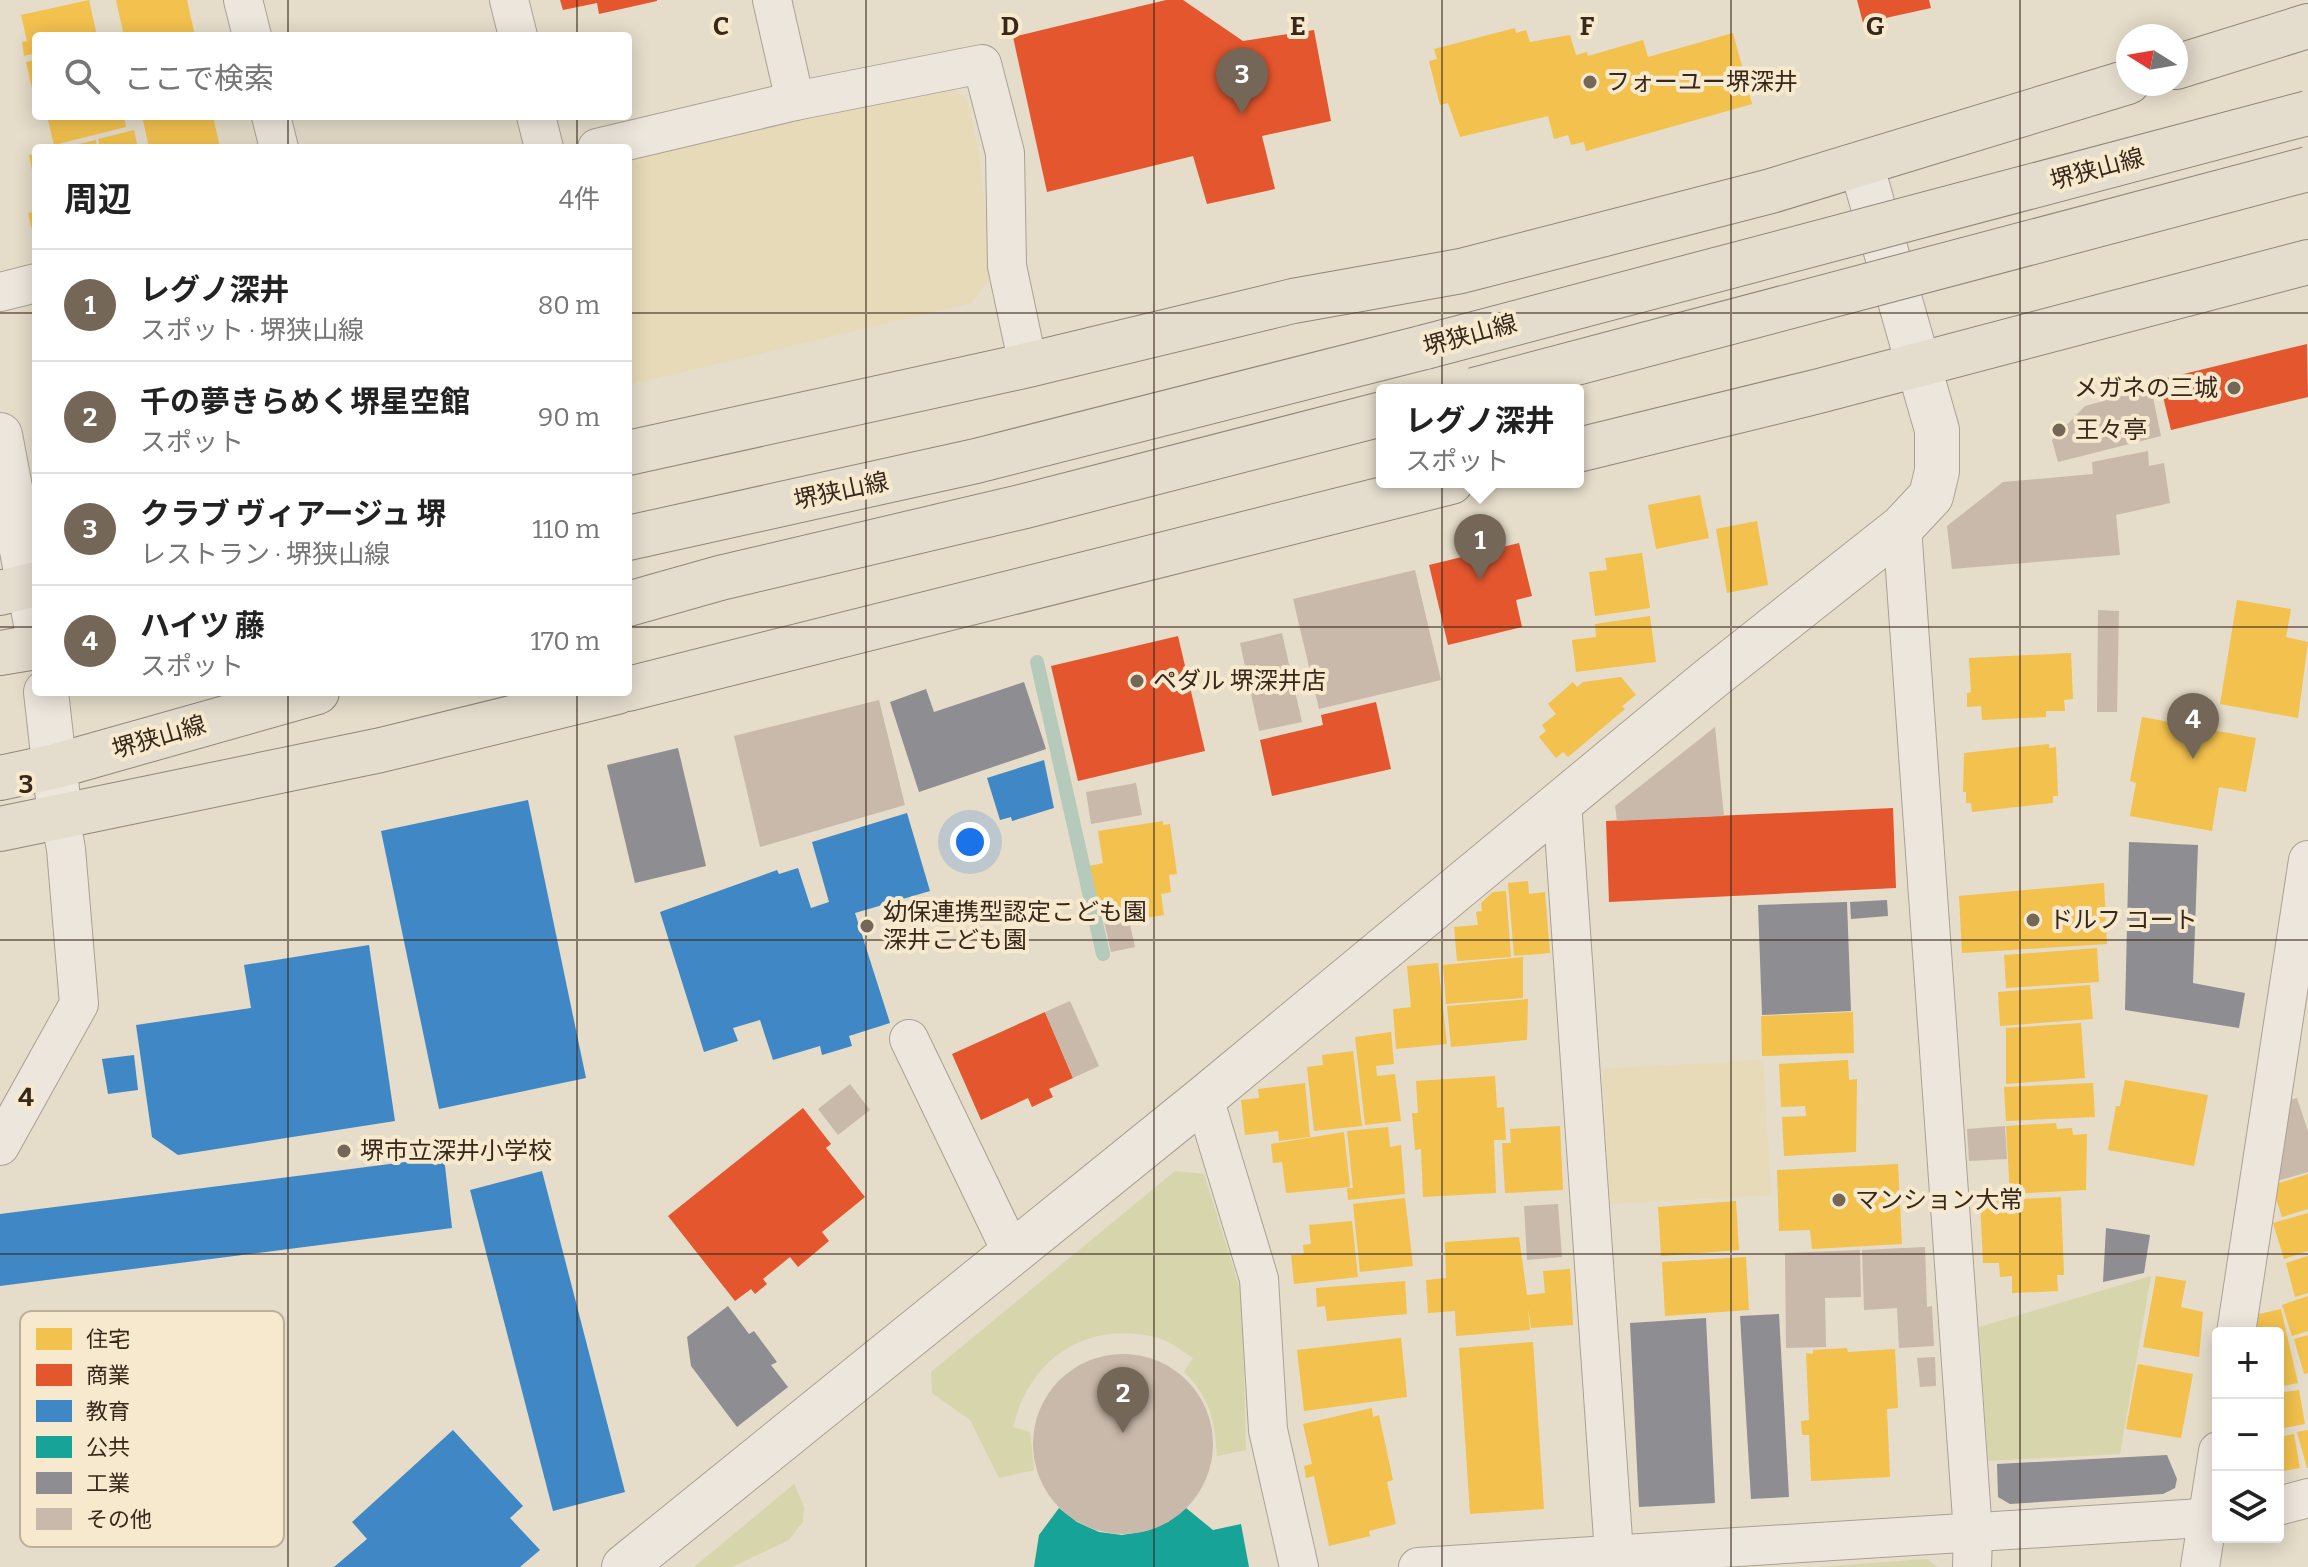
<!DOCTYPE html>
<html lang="ja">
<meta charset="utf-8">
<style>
:root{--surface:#fff;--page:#f6f6f6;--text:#222;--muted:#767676;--line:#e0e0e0;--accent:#756758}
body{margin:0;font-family:Bitter,"Noto Sans JP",serif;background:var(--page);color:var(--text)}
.controls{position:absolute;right:24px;bottom:24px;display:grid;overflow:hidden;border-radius:8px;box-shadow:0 4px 20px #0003}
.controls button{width:72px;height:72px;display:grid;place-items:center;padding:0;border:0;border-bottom:2px solid var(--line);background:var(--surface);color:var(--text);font:40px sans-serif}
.compass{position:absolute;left:2116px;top:24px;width:72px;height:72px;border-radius:50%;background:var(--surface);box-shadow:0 4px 20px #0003;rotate:281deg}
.you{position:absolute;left:970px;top:842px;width:28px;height:28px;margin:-20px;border:6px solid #fff;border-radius:50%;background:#1a73e8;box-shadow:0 0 0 12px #1a73e833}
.badge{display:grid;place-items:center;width:52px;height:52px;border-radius:50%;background:var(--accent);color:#fff;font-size:26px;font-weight:700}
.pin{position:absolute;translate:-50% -66px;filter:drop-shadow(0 2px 4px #0008)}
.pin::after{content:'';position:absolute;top:42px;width:28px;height:24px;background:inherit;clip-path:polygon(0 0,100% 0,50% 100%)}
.popup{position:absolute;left:1376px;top:384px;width:208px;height:104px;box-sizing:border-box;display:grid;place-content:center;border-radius:8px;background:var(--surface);filter:drop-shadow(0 2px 6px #0005);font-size:26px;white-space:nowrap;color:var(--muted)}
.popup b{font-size:30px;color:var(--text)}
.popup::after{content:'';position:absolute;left:50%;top:100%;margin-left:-16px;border:16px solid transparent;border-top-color:var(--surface)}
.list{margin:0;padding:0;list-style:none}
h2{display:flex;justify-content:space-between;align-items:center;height:104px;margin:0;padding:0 32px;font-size:34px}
h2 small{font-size:26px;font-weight:400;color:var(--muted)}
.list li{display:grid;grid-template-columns:52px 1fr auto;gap:24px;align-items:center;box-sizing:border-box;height:112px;padding:0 32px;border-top:2px solid var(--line)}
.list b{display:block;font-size:30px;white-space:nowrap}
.list p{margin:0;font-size:26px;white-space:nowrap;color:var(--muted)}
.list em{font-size:26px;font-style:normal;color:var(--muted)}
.icon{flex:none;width:44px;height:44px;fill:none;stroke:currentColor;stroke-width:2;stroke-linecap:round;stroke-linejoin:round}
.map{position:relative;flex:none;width:2308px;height:1567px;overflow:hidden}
.search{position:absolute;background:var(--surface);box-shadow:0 4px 20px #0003;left:32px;top:32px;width:600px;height:88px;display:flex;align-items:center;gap:20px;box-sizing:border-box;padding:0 28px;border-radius:8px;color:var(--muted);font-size:30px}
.panel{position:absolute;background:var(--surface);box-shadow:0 4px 20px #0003;left:32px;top:144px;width:600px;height:552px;border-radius:8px}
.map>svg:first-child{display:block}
</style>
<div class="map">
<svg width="2308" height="1567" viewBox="0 0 2308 1567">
<rect width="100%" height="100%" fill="#e5dcc9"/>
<g fill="#e6dab8">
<polygon points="947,86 967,99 979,154 992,276 971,303 628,385 628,160"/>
<polygon points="1763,1060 1771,1195 1610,1204 1603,1069"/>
</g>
<g fill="#d7d5ab">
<path d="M1175,1171L1204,1174L1242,1296L1246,1450L1217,1456C1215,1420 1210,1398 1184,1372L1193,1358C1182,1351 1168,1340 1155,1337C1084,1321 1030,1359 1013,1427L1030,1432L1034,1470L999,1478L970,1420L932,1393L931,1372Z"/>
<polygon points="2151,1276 2120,1454 1988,1461 1979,1327"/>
<polygon points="794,1484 804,1507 803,1522 789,1540 732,1567 694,1567"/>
<polygon points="1927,1559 1937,1567 1819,1567"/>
</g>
<g fill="#f2c14e">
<polygon points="89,0 97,36 36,36 36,53 24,56 22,42 27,41 21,15"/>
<polygon points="116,0 187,0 195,36 124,36"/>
<polygon points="1515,28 1516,33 1526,30 1530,42 1570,35 1576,55 1587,52 1588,56 1643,40 1648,57 1733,33 1752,104 1586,151 1584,142 1571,145 1568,135 1554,139 1548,116 1460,137 1448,103 1440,105 1429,61 1437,59 1434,49"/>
<polygon points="36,60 36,101 35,102 26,62"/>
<polygon points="47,116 124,116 126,127 54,145"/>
<polygon points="142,116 213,116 220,148 149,148"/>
<polygon points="134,130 138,148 100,148 98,139"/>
<polygon points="96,140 97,148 66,148 66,147"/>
<polygon points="36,154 36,184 35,184 29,155"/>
<polygon points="36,211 36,242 35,242 28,213"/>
<polygon points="1700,495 1709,538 1656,549 1648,505"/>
<polygon points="1757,521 1768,585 1727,593 1716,529"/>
<polygon points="1642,553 1650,608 1595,616 1589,572 1607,570 1605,558"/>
<polygon points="2237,600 2291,609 2286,637 2308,642 2298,718 2220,704"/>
<polygon points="1650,616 1656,662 1576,672 1572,640 1596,637 1595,624"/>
<polygon points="2071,653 2073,699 2064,700 2065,711 2046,711 2046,717 1982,720 1981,706 1967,707 1967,693 1971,692 1969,658"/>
<polygon points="1621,677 1636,695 1622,706 1625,709 1568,757 1563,752 1556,758 1539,737 1546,731 1542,725 1556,714 1548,704 1573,682 1577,687 1583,682"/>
<polygon points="2142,717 2256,738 2246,792 2219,787 2212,831 2130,816 2136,783 2130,781"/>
<polygon points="2049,744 2049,748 2056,747 2058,796 2053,796 2053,803 1972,812 1971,803 1966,803 1966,792 1963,792 1964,753"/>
<polygon points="1163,821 1163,825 1170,824 1177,874 1169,875 1171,892 1161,894 1164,915 1132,920 1131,907 1096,912 1089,866 1103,863 1098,831"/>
<polygon points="1528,881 1529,894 1545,892 1550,953 1514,956 1508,883"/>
<polygon points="2104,883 2107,944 1962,953 1959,896"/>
<polygon points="1506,891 1511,957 1457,961 1454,927 1478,925 1476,912 1482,911 1481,903 1493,892"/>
<polygon points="2097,948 2099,982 2006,988 2004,955"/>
<polygon points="1523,957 1523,998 1446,1004 1443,965"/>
<polygon points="1438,963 1447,1044 1396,1049 1393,1009 1411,1007 1407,966"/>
<polygon points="2090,985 2093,1019 2000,1026 1998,992"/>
<polygon points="1528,999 1527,1040 1451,1047 1447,1006"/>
<polygon points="1853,1012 1854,1053 1762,1056 1761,1016"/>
<polygon points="2081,1023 2085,1078 2006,1084 2006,1028"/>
<polygon points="1391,1032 1394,1064 1376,1066 1377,1076 1395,1074 1401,1121 1365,1125 1355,1037"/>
<polygon points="1353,1051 1362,1126 1314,1131 1307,1067 1323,1065 1322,1055"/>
<polygon points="1848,1060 1849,1080 1857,1079 1856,1152 1784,1156 1782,1117 1806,1116 1805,1106 1781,1107 1779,1064"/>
<polygon points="1495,1076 1497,1108 1504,1107 1506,1140 1494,1140 1496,1193 1423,1197 1421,1149 1415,1150 1412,1113 1418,1113 1416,1081"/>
<polygon points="2125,1080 2208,1095 2194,1166 2108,1150 2116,1106 2120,1106"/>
<polygon points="1305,1083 1310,1137 1279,1141 1278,1131 1245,1135 1241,1100 1259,1098 1258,1089"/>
<polygon points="2093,1083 2095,1117 2006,1121 2004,1087"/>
<polygon points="2056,1123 2057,1129 2072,1128 2073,1135 2087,1134 2086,1190 2010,1194 2006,1126"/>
<polygon points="1560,1126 1563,1190 1505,1193 1502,1143 1511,1143 1510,1129"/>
<polygon points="1388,1127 1390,1147 1401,1145 1405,1194 1348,1200 1347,1188 1353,1188 1347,1131"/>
<polygon points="1344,1132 1350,1187 1286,1193 1282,1162 1273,1163 1271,1144"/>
<polygon points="1898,1164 1902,1244 1812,1249 1810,1230 1779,1231 1777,1170"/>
<polygon points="2308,1174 2308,1209 2282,1217 2273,1190 2276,1184"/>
<polygon points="2061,1197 2064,1275 2057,1275 2058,1291 2012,1293 2012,1276 2000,1277 1999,1263 1983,1263 1980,1201"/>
<polygon points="1405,1198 1413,1266 1360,1272 1353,1204"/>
<polygon points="1736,1201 1739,1250 1661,1256 1658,1207"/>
<polygon points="2308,1213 2308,1251 2284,1259 2273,1223"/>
<polygon points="1352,1221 1358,1277 1294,1284 1291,1255 1304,1254 1303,1245 1311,1244 1309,1225"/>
<polygon points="1519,1237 1527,1295 1545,1293 1543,1271 1570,1269 1573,1325 1531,1328 1528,1308 1530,1330 1456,1336 1455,1311 1428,1313 1426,1280 1446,1278 1445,1242"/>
<polygon points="2308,1256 2308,1293 2295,1297 2286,1263"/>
<polygon points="1746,1257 1749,1310 1665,1316 1662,1262"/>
<polygon points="2156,1276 2186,1281 2181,1307 2203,1312 2199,1357 2143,1347"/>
<polygon points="1405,1281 1407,1314 1327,1321 1325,1306 1317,1307 1316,1288"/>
<polygon points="2308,1296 2308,1331 2292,1336 2282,1305"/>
<polygon points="2281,1309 2298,1383 2278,1387 2278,1333 2254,1333 2250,1316"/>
<polygon points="2308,1335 2308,1373 2304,1374 2294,1339"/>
<polygon points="1401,1338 1407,1397 1304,1411 1297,1350"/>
<polygon points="1533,1342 1544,1509 1470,1514 1459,1348"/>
<polygon points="1847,1348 1848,1352 1895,1349 1898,1408 1887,1409 1890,1477 1811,1481 1809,1435 1802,1435 1801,1421 1809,1420 1806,1353 1813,1354 1813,1350"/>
<polygon points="2138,1364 2193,1374 2181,1438 2126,1429"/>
<polygon points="2299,1390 2305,1424 2278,1429 2278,1393"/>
<polygon points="1372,1408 1373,1417 1379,1415 1393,1480 1387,1482 1396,1524 1369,1531 1370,1536 1329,1546 1314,1476 1306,1478 1304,1466 1312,1464 1303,1424"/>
<polygon points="2308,1430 2308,1468 2307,1468 2297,1432"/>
<polygon points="2294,1434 2300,1468 2278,1472 2278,1437"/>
</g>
<g fill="#e4572e">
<polygon points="560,0 657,0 657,1 599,14 597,3 563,10"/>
<polygon points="1166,0 1183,0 1243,41 1314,30 1331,121 1262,136 1275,189 1207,204 1193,156 1047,192 1013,37"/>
<polygon points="1857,0 1929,0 1931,8 1863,23"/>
<polygon points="2307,344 2308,397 2171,430 2159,380"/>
<polygon points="1519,543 1532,596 1516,600 1522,627 1448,645 1429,565"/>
<polygon points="1178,636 1205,751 1078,781 1051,666"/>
<polygon points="1376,702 1391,769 1272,796 1260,740 1323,725 1321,715"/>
<polygon points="1893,808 1896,888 1609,902 1606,821"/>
<polygon points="1045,1012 1073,1078 1049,1089 1053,1097 1032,1107 1028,1098 981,1120 952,1054"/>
<polygon points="803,1108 831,1144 826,1148 865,1197 822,1232 829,1241 798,1267 790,1257 763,1279 767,1284 755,1294 751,1289 735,1301 668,1216"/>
</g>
<g fill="#3f88c5">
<polygon points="1044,760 1054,808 1012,821 1011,817 1000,820 987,778"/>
<polygon points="528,800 586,1078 439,1109 381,831"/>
<polygon points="907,813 930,891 855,913 890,1023 849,1036 852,1046 822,1055 820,1046 773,1060 760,1020 733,1028 738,1041 704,1052 660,912 777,870 779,874 798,868 811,908 829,902 812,842"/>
<polygon points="369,945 395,1121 178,1155 152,1137 136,1025 251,1008 244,965"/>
<polygon points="134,1055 138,1090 108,1094 102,1059"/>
<polygon points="444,1157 452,1228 0,1286 0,1214"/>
<polygon points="542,1171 625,1492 553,1511 470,1190"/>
<polygon points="453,1430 523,1506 510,1518 540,1550 520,1567 334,1567 367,1539 352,1522"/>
</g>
<polygon fill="#17a398" points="1059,1508 1077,1522 1099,1532 1122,1535 1146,1531 1168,1522 1186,1508 1213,1530 1241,1524 1249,1567 1034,1567 1039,1535"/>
<g fill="#8d8d92">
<polygon points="1024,682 1046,749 919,792 890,702 926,689 934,712"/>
<polygon points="678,748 706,866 635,883 607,765"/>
<polygon points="2129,842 2198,845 2193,983 2245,993 2239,1028 2125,1010"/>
<polygon points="1887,900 1888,916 1851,919 1850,902"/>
<polygon points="1847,902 1851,1011 1762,1015 1758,905"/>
<polygon points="2106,1228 2150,1235 2144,1273 2103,1282"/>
<polygon points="728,1306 749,1334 754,1331 777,1362 771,1365 788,1387 737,1427 691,1366 687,1337"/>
<polygon points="1779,1314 1789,1497 1751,1499 1740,1316"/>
<polygon points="1706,1318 1715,1503 1639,1507 1630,1323"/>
<polygon points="2167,1455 2177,1479 2175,1488 2163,1494 2010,1504 1998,1497 1997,1464"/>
</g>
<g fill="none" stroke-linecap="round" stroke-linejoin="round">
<polyline stroke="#b6cabc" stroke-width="14" points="1037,662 1103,954"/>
</g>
<g fill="#c9b9aa">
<polygon points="2151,388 2161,436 2058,462 2052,440 2085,406"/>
<polygon points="2148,451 2149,466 2164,463 2170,503 2116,515 2120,555 1952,569 1947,526 2003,482 2093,474 2092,462"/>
<polygon points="1415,570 1441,680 1319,709 1293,599"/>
<polygon points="2098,610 2119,611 2117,712 2097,712"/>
<polygon points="1282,633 1302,722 1259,731 1240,643"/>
<polygon points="879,700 905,805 760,847 734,736"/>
<polygon points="1715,727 1724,816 1617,821 1615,806"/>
<polygon points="1136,783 1142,815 1091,824 1086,792"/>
<polygon points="1128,916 1135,947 1111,952 1104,921"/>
<polygon points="1070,1001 1099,1066 1073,1078 1045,1012"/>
<polygon points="850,1084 870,1110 838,1135 818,1109"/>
<polygon points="2297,1098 2308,1131 2308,1172 2277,1181 2289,1100"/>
<polygon points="2005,1126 2007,1159 1969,1161 1967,1129"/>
<polygon points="1558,1204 1562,1257 1527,1260 1524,1206"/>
<polygon points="1925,1247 1927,1307 1932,1306 1934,1346 1899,1348 1897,1308 1864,1310 1862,1250"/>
<polygon points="1860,1250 1861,1297 1825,1298 1826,1347 1786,1348 1785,1253"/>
<circle cx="1123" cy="1444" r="90"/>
<polygon points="1935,1357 1936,1386 1920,1387 1917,1358"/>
</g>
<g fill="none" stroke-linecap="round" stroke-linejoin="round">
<g stroke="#aaa193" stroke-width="40">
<g id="minor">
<polyline points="243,0 252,36"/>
<polyline points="509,0 518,36"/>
<polyline points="772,0 795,101"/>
<polyline points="271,116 279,148"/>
<polyline points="536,116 544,148"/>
<polyline points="597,148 795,101 982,64 1005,153 1007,266 1028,365"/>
<polyline points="0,292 36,283"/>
<polyline points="1902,527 1973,1533 1972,1567"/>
<polyline points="1562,802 1614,1554"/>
<polyline points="909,1039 1012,1253"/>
<polyline points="1204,1098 1259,1279 1268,1430 1299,1567"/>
<polyline points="0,1146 79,1004 66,849 60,816"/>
<polyline points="2236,1333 2308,860"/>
<polyline points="2278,1506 2308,1498"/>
<polyline points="1418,1567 2218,1517"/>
<polyline points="2200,1567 2218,1451"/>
</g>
</g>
<g stroke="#aaa193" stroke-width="46">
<g id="tertiary">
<polyline points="0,435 36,624"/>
<polyline points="46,692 60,816"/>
<polyline points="624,1567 1204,1098 1710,679 1902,527 1931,496 1937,471 1937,430 1861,164"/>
</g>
</g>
<g stroke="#8f867a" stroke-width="46">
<g id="primary">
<polyline points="2176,67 2308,26"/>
<polyline points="1578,450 1819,391 2308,262"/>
<polyline points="628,453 1028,365 1293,301 1461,271 1771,191 2128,82"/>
<polyline points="628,538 976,461 1425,347"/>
<polyline points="0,593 36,584"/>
<polyline points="628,604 720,578 1025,506 1382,414"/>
<polyline points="0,653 36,647"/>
<polyline points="628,689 1451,482"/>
<polyline points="0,778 56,766 317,692"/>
<polyline points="0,829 381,750 617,692"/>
</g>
</g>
<use href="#minor" stroke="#ede6dc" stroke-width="38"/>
<use href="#tertiary" stroke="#ede6dc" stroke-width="44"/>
<use href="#primary" stroke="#e4dccd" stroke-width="44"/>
<g stroke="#8f867a" stroke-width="46" stroke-linecap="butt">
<g id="primary-bridge">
<polyline points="1425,347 2308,113"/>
<polyline points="1474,390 2308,169"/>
</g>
</g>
<use href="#primary-bridge" stroke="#e4dccd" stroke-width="44"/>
</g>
<path fill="none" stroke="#38281b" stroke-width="2" stroke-opacity="0.55" d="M288,0V36M577,0V36M866,0V1567M1154,0V1567M1442,0V1567M1731,0V1567M2020,0V1567M288,116V148M577,116V148M0,313H36M628,313H2308M0,627H36M628,627H2308M288,692V1567M577,692V1567M0,940H2308M0,1254H2308"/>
<g fill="#756758" stroke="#f7e9ce" stroke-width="3">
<circle cx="1590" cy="82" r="8"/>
<circle cx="2234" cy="388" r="8"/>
<circle cx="2059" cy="430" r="8"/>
<circle cx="1137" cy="681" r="8"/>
<circle cx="2033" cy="920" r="8"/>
<circle cx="867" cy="926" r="8"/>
<circle cx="344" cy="1151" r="8"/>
<circle cx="1839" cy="1200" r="8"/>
</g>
<g text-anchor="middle" stroke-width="8" stroke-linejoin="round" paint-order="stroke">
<g font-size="24" fill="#38281b" stroke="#f7e9ce" text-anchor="start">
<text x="1606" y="90">フォーユー堺深井</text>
<text x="2218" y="396" text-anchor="end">メガネの三城</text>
<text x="2075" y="438">王々亭</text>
<text x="1153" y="689">ペダル 堺深井店</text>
<text x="883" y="920">幼保連携型認定こども園<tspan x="883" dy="28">深井こども園</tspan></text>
<text x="2049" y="928">ドルフ コート</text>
<text x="360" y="1159">堺市立深井小学校</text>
<text x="1855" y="1208">マンション大常</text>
</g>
<g font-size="24" fill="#38281b" stroke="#f7e9ce">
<text transform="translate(2097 169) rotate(-15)" y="8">堺狭山線</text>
<text transform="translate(1470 335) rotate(-15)" y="8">堺狭山線</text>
<text transform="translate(841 491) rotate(-12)" y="8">堺狭山線</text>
<text transform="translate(159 737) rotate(-16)" y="8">堺狭山線</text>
</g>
</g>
<rect x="20" y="1311" width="264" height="236" rx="12" fill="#f7e9ce" stroke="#beaf98" stroke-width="2"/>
<rect x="36" y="1328" width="36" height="22" fill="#f2c14e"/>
<rect x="36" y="1364" width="36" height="22" fill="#e4572e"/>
<rect x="36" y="1400" width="36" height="22" fill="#3f88c5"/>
<rect x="36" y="1436" width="36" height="22" fill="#17a398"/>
<rect x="36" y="1472" width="36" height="22" fill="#8d8d92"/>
<rect x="36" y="1508" width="36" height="22" fill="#c9b9aa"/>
<g font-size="22" fill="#38281b">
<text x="86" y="1347">住宅</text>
<text x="86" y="1383">商業</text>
<text x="86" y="1419">教育</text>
<text x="86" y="1455">公共</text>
<text x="86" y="1491">工業</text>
<text x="86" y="1527">その他</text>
</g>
<g font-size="26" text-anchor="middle" font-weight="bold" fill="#38281b" stroke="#f7e9ce" stroke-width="8" stroke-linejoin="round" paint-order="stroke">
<text x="721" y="35">C</text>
<text x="1010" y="35">D</text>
<text x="1298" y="35">E</text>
<text x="1587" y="35">F</text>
<text x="1875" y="35">G</text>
<text x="26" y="793">3</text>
<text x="26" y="1106">4</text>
</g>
</svg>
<div class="controls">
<button>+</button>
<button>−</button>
<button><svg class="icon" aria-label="layers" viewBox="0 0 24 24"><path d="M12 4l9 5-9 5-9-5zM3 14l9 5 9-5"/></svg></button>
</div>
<svg class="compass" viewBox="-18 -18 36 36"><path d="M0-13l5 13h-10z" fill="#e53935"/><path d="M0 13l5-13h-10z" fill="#767676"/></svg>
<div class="you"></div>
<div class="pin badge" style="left:1480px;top:580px">1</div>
<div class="popup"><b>レグノ深井</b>スポット</div>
<div class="pin badge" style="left:1123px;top:1433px">2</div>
<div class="pin badge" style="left:1242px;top:114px">3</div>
<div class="pin badge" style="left:2193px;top:759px">4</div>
<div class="search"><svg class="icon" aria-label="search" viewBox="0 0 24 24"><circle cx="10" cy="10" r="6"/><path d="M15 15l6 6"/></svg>ここで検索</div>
<section class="panel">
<h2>周辺<small>4件</small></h2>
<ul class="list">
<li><span class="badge">1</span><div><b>レグノ深井</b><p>スポット · 堺狭山線</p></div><em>80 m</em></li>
<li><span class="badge">2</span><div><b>千の夢きらめく堺星空館</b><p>スポット</p></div><em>90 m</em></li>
<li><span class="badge">3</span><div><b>クラブ ヴィアージュ 堺</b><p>レストラン · 堺狭山線</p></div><em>110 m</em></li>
<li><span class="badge">4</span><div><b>ハイツ 藤</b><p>スポット</p></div><em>170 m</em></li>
</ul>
</section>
</div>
